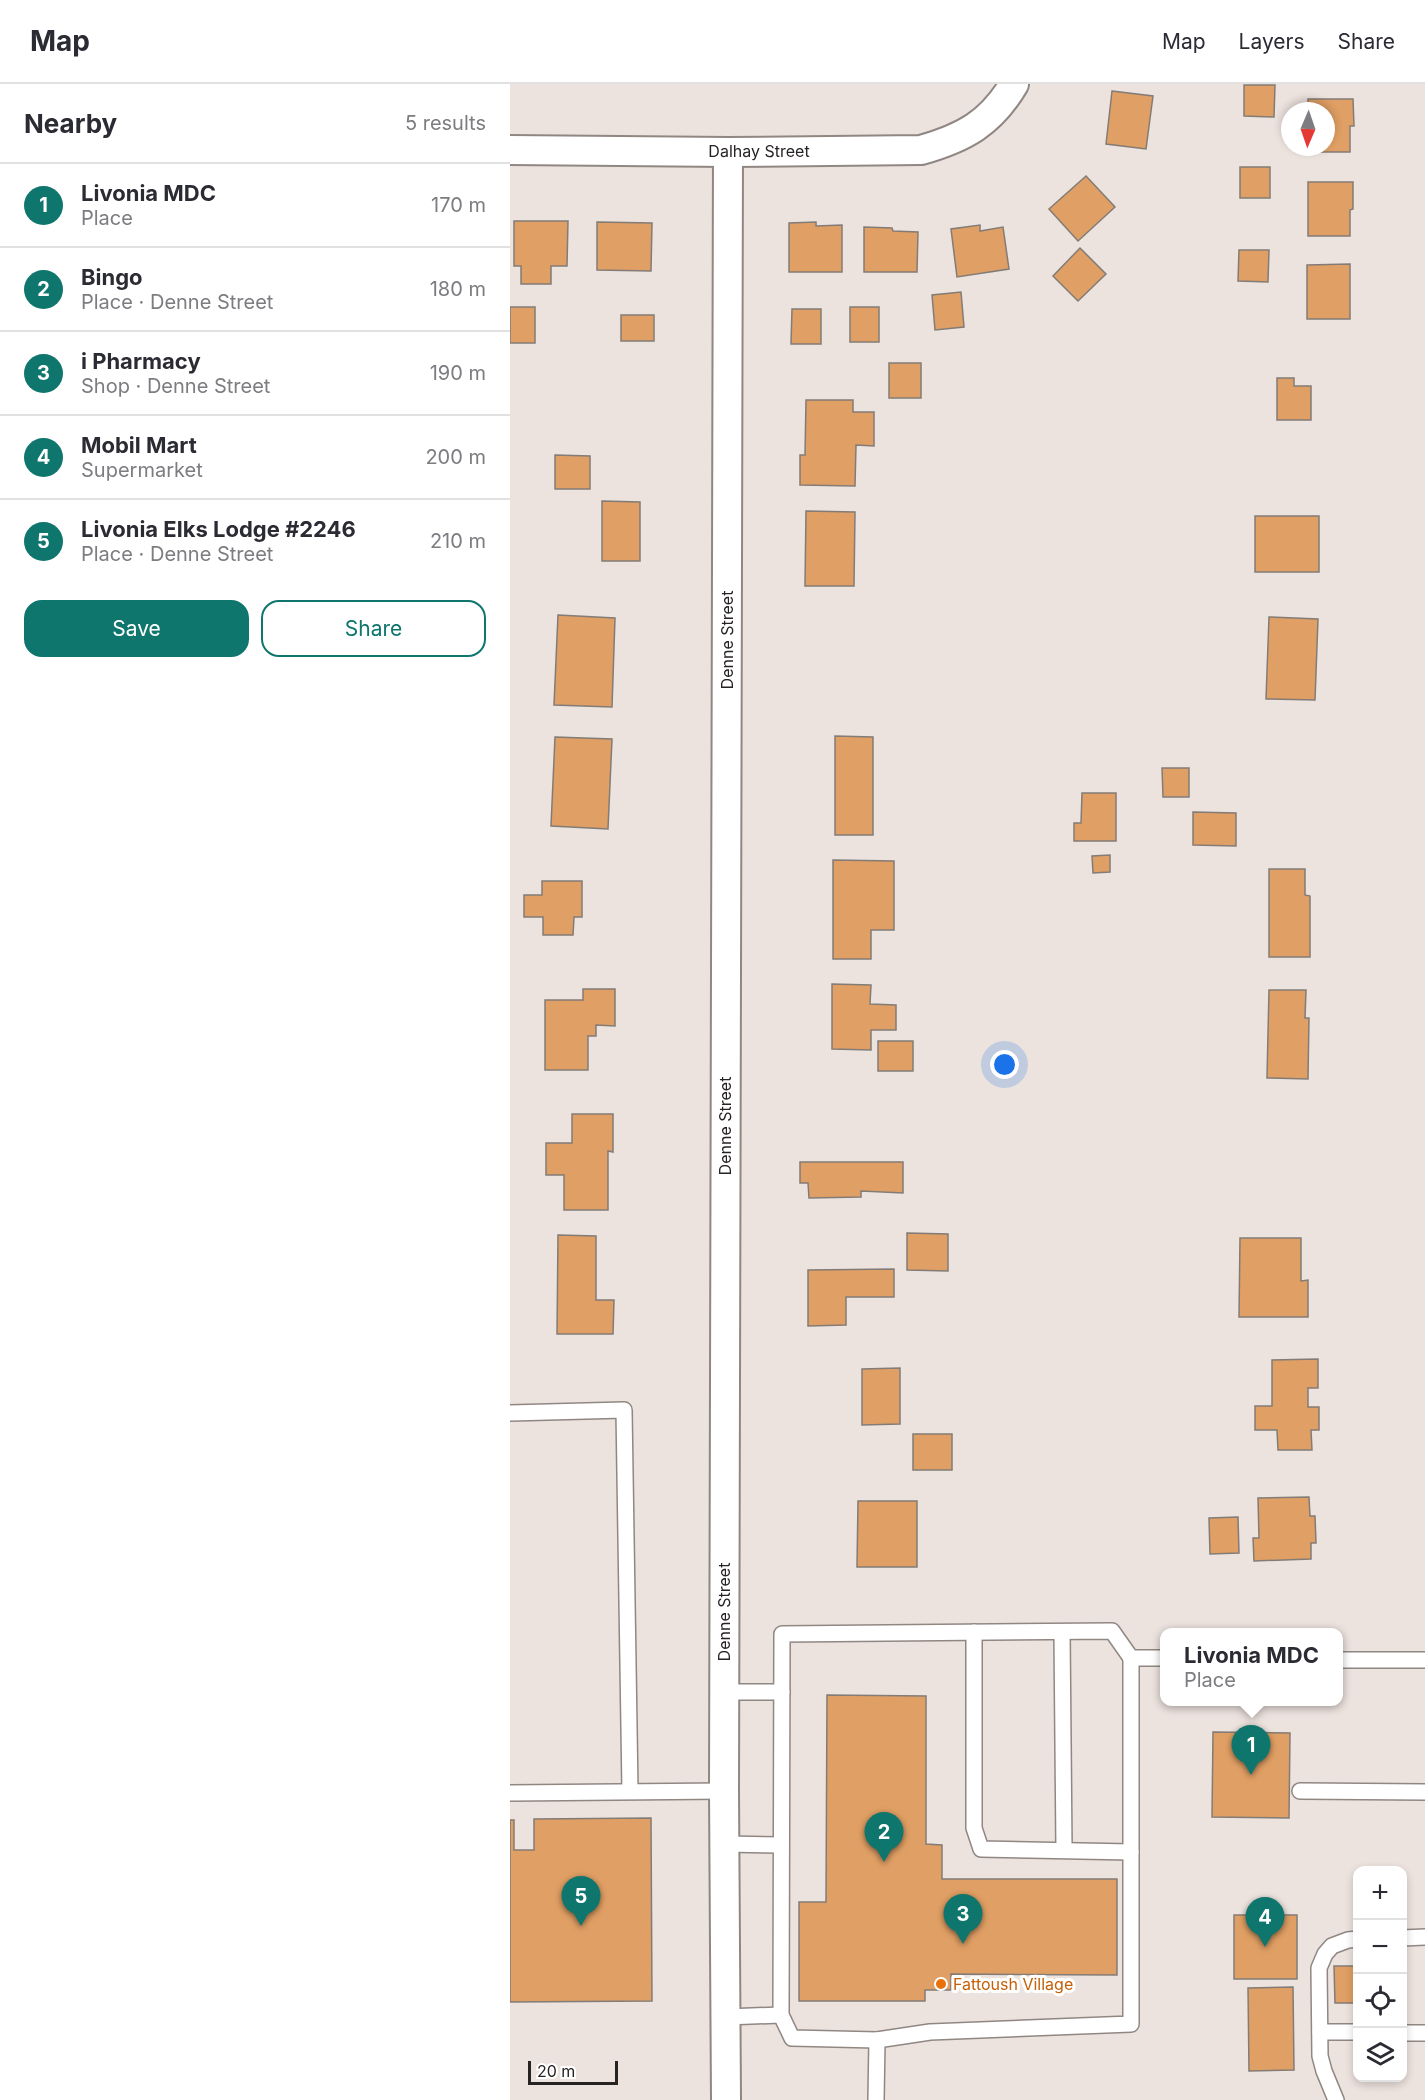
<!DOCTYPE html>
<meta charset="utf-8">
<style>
:root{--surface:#fff;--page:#f7f7f7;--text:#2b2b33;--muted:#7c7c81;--line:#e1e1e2;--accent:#0f766e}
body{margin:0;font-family:Inter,sans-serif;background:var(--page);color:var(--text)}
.controls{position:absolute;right:18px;bottom:18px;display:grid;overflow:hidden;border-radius:12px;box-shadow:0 3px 9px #0003}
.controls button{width:54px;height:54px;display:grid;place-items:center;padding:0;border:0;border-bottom:2px solid var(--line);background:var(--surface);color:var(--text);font:30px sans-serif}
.compass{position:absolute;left:771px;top:18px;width:54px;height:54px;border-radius:50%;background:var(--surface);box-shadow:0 3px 9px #0003;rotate:182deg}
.scale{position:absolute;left:18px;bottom:15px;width:90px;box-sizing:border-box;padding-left:6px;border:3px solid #272322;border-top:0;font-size:16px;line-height:21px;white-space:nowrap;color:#272322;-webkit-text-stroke:4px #fff;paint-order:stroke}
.you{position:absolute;left:495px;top:981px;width:21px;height:21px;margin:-15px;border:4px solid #fff;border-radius:50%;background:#1a73e8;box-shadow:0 0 0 9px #1a73e833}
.badge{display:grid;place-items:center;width:39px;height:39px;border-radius:50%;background:var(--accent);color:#fff;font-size:20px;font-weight:700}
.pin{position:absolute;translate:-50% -50px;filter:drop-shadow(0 2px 3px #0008)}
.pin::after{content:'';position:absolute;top:32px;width:21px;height:18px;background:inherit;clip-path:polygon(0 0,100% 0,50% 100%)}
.popup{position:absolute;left:650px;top:1544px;width:183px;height:78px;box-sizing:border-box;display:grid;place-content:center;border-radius:12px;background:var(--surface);filter:drop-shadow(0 2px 4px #0005);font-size:20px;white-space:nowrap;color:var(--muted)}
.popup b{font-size:22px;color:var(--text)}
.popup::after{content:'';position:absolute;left:50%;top:100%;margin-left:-12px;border:12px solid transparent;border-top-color:var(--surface)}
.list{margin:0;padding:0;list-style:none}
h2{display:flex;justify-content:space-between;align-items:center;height:78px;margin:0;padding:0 24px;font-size:26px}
h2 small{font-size:20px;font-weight:400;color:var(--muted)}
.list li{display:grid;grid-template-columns:39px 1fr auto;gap:18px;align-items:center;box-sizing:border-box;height:84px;padding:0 24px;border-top:2px solid var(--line)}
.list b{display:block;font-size:22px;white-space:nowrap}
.list p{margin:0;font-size:20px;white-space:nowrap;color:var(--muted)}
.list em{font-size:20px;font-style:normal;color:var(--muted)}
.actions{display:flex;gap:12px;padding:18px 24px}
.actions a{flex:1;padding:14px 0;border:2px solid var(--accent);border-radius:18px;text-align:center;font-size:21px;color:var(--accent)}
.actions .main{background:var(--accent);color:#fff}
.icon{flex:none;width:33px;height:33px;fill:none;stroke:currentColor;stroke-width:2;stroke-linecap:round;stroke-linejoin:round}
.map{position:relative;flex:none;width:915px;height:2016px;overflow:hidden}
header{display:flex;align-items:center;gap:36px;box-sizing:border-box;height:84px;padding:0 30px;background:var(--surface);border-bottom:2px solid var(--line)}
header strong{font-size:28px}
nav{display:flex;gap:33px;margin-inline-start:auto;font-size:21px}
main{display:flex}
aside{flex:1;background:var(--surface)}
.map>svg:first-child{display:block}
</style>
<header>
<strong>Map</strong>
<nav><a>Map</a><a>Layers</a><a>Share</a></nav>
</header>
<main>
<aside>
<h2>Nearby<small>5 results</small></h2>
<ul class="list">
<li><span class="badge">1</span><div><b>Livonia MDC</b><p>Place</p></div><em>170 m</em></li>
<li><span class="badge">2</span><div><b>Bingo</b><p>Place · Denne Street</p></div><em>180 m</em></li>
<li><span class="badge">3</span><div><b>i Pharmacy</b><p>Shop · Denne Street</p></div><em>190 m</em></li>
<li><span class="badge">4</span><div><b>Mobil Mart</b><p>Supermarket</p></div><em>200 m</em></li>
<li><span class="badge">5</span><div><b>Livonia Elks Lodge #2246</b><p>Place · Denne Street</p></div><em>210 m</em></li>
</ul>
<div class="actions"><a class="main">Save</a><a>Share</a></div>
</aside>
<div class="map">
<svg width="915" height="2016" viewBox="0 0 915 2016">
<rect width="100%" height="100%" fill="#ece2de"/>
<g fill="#e09f64" stroke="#837c76" stroke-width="1.5">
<polygon points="734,1 765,1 764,33 734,32"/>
<polygon points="602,7 643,12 636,65 596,60"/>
<polygon points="798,15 843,15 844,42 840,42 840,68 799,68 799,63 816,63 816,27 798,27"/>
<rect x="730" y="83" width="30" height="31"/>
<polygon points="576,92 605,123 568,157 539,125"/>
<polygon points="798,98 843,98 843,125 840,126 840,152 798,152"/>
<polygon points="4,137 58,137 57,182 41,182 41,200 11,200 11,182 4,182"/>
<polygon points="87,138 142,139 141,187 87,186"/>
<polygon points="306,138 306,142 332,141 332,188 279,188 279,139"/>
<polygon points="470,141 470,147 493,143 499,185 447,193 441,145"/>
<polygon points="354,143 382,144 383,147 408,148 407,188 354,188"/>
<polygon points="570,164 596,190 568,217 543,192"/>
<polygon points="729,166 759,166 758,198 728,197"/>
<polygon points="840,180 840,235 797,235 797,181"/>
<polygon points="451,208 454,243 425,246 422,211"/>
<rect x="0" y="223" width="25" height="36"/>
<rect x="340" y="223" width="29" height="35"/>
<polygon points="282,225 311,225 311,260 281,260"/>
<rect x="111" y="231" width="33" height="26"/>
<rect x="379" y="279" width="32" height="35"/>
<polygon points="767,294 784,294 784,302 801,302 801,336 767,336"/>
<polygon points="296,316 343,316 343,328 364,328 364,362 346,361 345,402 290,401 290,371 295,371"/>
<polygon points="45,371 80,372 80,405 45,405"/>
<polygon points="92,417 130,418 130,477 92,477"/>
<polygon points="296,427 345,428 344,502 295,502"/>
<rect x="745" y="432" width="64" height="56"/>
<polygon points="48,531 105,534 102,623 44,621"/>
<polygon points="759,533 808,535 805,616 756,615"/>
<polygon points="325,652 363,653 363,751 325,751"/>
<polygon points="45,653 102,655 98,745 41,742"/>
<polygon points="652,684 679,684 679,713 653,713"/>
<polygon points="572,709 606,709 606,757 564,757 564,739 571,739"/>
<polygon points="683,728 726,729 726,762 683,761"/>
<polygon points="600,771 600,788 583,789 582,772"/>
<polygon points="323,776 384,777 384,846 361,846 361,875 323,875"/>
<polygon points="759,785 795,785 795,811 800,812 800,873 759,873"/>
<polygon points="32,797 72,797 72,833 64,833 63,851 33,851 33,833 14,833 14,811 32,811"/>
<polygon points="322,900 361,901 360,920 386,921 386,946 361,946 361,966 322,965"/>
<polygon points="73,905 105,905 105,942 86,941 86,952 78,952 78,986 35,986 35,916 73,916"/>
<polygon points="759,906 796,906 795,934 799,934 798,995 757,994"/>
<rect x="368" y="957" width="35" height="30"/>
<polygon points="62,1030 103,1030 103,1068 98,1067 98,1126 54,1126 54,1091 36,1091 36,1059 62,1059"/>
<polygon points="290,1078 393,1078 393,1109 351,1107 351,1113 299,1114 298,1099 290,1099"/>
<polygon points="397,1149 438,1150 438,1187 397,1186"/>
<polygon points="48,1151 86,1152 86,1216 104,1216 103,1250 47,1250"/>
<polygon points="730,1154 791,1154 791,1197 798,1196 798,1233 729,1233"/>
<polygon points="384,1185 384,1213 336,1213 336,1241 298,1242 298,1186"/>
<polygon points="808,1275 808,1304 798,1304 798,1323 809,1323 809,1346 801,1346 802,1366 768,1366 767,1346 745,1346 745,1322 762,1322 762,1276"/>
<polygon points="390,1284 390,1340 352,1341 352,1285"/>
<rect x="403" y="1350" width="39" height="36"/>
<polygon points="799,1413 800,1432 805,1432 806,1459 801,1459 801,1475 744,1477 743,1454 749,1454 748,1414"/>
<polygon points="348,1417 407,1417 407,1483 347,1483"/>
<polygon points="728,1433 729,1469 700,1470 699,1434"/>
<polygon points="317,1611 416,1612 416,1760 432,1761 432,1795 607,1795 607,1891 441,1890 441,1906 415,1906 415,1917 289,1917 289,1818 316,1818"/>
<polygon points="703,1648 780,1649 779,1734 702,1733"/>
<polygon points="141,1734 142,1917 0,1918 0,1736 4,1736 4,1766 24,1766 24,1735"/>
<rect x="724" y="1831" width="63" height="64"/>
<polygon points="824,1882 848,1882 848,1919 825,1919"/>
<polygon points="783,1903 784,1986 739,1987 738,1904"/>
</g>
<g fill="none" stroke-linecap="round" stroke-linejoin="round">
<g stroke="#908783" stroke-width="18">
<g id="lane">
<polyline points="0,1329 114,1326 120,1707"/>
<polyline points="464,1548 464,1744 471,1765 621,1768"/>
<polyline points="552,1548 554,1766"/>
<polyline points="828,1576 915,1576"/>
<polyline points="214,1608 272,1608"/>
<polyline points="790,1707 915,1708"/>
<polyline points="0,1709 214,1707"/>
<polyline points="215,1760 271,1761"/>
<polyline points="892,1854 915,1853"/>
<polyline points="216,1933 271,1931"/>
<polyline points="810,1948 848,1948"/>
<polyline points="892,1949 915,1949"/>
<polyline points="367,1956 282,1954 271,1931 272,1550 602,1547 621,1574"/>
<polyline points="366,2016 367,1956 420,1948 621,1940 621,1574 654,1574"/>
<polyline points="826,2016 814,1987 810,1972 809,1884 815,1870 822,1862 838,1856 848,1855"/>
</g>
</g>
<g stroke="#908783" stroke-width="32">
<g id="street">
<path d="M0,66L218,68L411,66C454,54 481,39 504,0"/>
<polyline points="216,2016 214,1707 218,68"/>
</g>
</g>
<use href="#lane" stroke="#fff" stroke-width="15"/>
<use href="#street" stroke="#fff" stroke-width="28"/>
</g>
<circle fill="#e8710a" stroke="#fff" stroke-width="2" cx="431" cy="1900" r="6"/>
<g text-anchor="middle" stroke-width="6" stroke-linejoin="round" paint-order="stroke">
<g font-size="16" fill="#272322" stroke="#fff">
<text x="249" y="73">Dalhay Street</text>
<text transform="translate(217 556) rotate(-90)" y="6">Denne Street</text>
<text transform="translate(215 1042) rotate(-90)" y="6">Denne Street</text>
<text transform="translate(214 1528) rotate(-90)" y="6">Denne Street</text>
</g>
<g font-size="16" fill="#c56008" stroke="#fff" text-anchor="start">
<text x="443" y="1906">Fattoush Village</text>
</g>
</g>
</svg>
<div class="controls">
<button>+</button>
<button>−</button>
<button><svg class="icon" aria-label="locate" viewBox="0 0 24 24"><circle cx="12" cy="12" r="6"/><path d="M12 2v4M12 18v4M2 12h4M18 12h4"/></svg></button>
<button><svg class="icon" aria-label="layers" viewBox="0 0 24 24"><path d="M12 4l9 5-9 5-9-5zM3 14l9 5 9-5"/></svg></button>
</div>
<svg class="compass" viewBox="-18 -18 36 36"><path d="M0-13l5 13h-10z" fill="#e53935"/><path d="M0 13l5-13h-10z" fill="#7c7c81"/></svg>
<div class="scale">20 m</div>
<div class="you"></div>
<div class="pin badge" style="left:741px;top:1691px">1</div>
<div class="popup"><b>Livonia MDC</b>Place</div>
<div class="pin badge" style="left:374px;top:1778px">2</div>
<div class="pin badge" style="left:453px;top:1860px">3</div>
<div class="pin badge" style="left:755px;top:1863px">4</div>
<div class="pin badge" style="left:71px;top:1842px">5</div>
</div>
</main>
